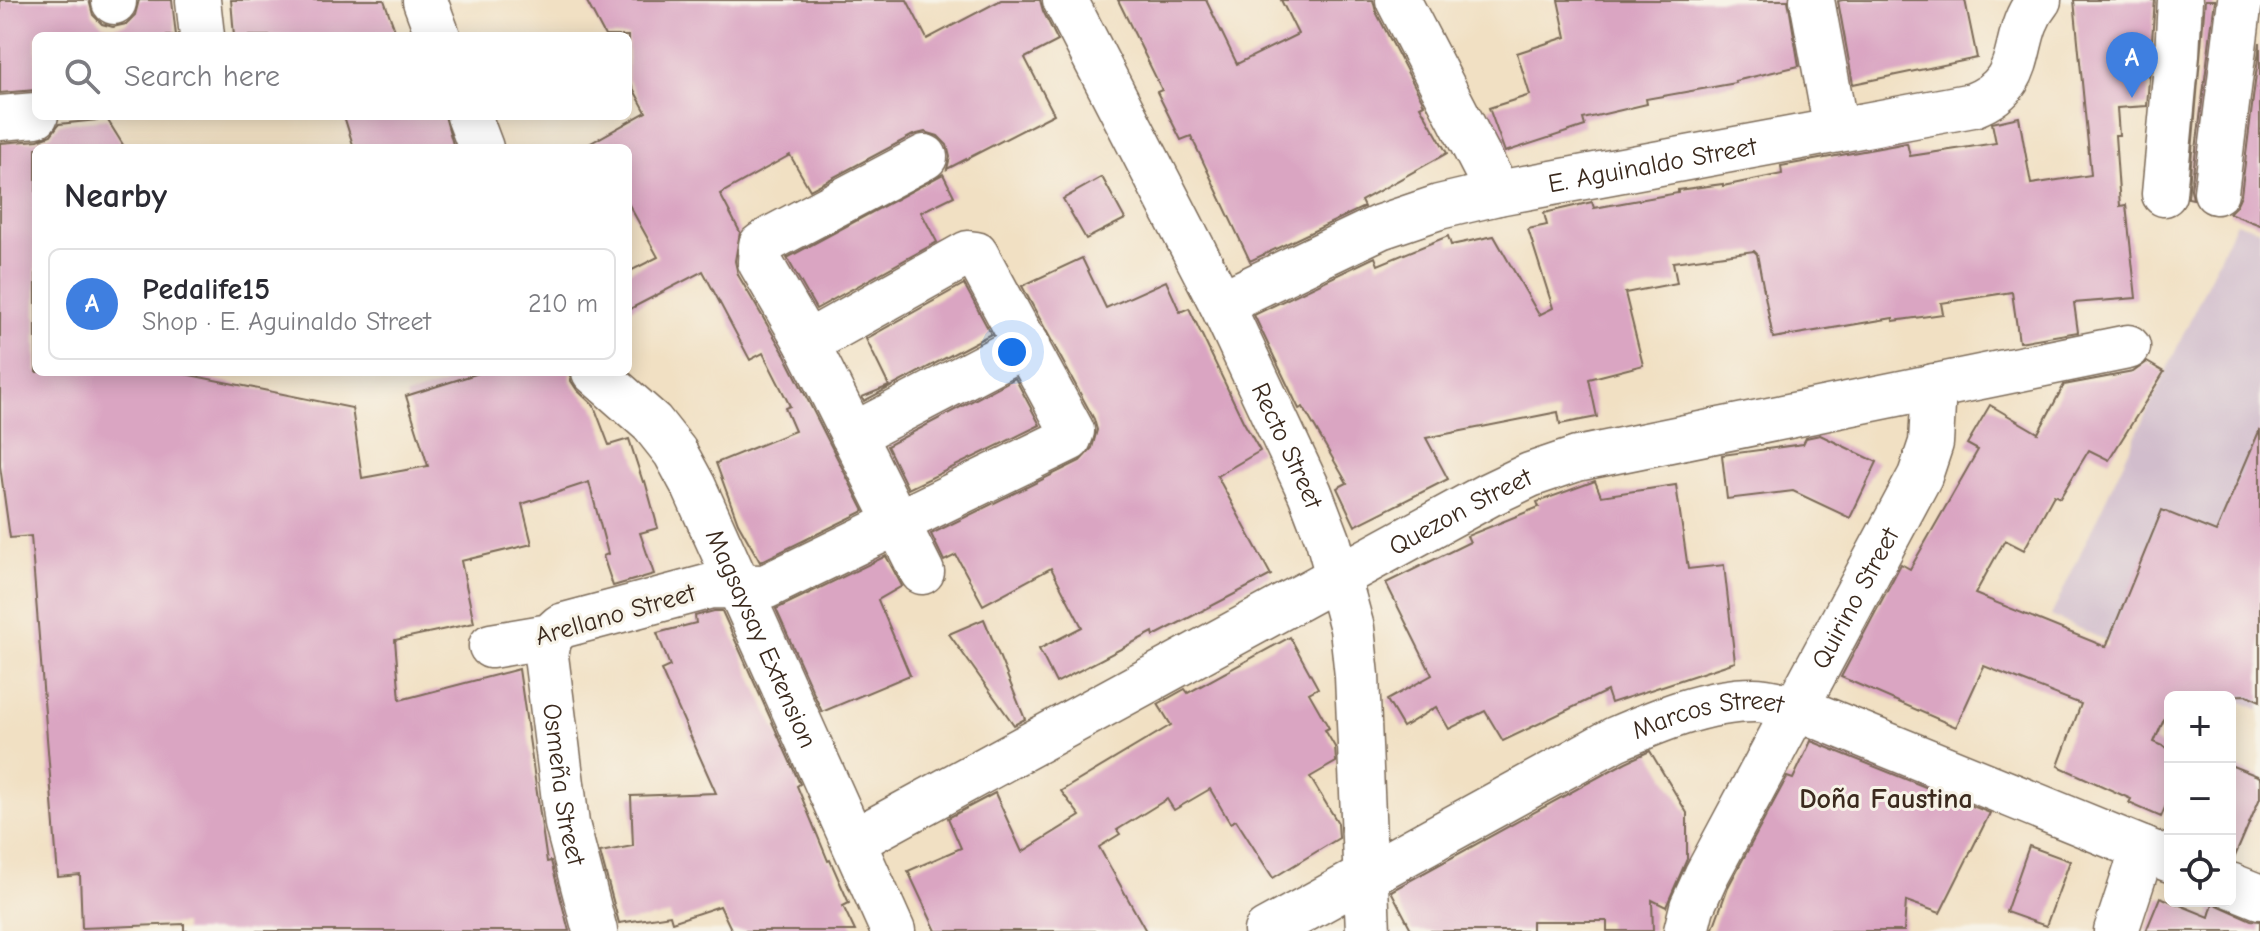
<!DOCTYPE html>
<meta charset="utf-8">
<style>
:root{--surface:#fff;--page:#f2f2f3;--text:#2b2b33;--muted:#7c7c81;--line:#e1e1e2;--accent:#c8321e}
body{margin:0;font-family:"Comic Neue",sans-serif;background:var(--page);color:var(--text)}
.controls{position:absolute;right:24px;bottom:24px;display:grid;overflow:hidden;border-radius:12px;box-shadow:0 4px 20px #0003}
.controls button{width:72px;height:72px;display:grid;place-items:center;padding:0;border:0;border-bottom:2px solid var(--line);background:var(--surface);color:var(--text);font:40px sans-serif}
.you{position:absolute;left:1012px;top:352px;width:28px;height:28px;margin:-20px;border:6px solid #fff;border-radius:50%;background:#1a73e8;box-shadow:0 0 0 12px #1a73e833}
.badge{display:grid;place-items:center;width:52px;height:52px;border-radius:50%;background:var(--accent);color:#fff;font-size:26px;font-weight:700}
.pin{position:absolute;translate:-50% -66px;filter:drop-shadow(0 2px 4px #0008)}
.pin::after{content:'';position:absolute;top:42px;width:28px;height:24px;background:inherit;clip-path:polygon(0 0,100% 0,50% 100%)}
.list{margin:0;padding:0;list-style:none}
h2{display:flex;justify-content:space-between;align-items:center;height:104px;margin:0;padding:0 32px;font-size:34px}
h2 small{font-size:26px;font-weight:400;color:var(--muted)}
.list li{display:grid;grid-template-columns:52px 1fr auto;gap:24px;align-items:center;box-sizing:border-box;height:112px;margin:0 16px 16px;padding:0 16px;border:2px solid var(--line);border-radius:12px}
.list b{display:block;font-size:30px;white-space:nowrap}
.list p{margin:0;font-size:26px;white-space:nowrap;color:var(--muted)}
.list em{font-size:26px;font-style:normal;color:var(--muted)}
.icon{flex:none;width:44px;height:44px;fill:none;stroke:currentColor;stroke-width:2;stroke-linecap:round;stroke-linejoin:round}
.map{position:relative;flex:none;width:2260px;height:931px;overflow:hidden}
.search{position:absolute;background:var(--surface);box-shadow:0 4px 20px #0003;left:32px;top:32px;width:600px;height:88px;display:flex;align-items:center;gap:20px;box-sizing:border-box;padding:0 28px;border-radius:12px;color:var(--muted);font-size:30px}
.panel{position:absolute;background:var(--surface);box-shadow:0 4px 20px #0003;left:32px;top:144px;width:600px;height:232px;border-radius:12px}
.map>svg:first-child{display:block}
</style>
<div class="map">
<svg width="2260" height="931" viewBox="0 0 2260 931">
<rect width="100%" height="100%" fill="#f7f3e8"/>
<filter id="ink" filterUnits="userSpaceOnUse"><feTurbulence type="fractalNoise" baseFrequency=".0125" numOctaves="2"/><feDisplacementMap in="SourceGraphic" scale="16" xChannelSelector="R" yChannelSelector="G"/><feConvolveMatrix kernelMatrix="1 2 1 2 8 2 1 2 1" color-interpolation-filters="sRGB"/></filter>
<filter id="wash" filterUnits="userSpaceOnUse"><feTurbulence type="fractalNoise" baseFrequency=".006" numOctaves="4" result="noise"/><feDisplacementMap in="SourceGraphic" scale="32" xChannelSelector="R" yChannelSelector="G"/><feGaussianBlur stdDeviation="1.8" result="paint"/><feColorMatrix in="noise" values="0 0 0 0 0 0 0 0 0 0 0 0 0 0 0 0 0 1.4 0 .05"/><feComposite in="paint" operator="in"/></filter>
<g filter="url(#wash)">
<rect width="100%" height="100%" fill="#f1e0c3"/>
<polygon fill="#d1bdcc" points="2236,222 2260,230 2260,710 2051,616"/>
<g id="blocks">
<g fill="#daa5c2">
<polygon points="0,0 89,0 93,15 102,24 113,27 126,24 135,15 139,0 172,0 176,36 36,36 36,90 0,93"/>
<polygon points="231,0 384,0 397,36 234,36"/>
<polygon points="586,0 907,0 927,39 1001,0 1040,0 1043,11 1058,41 1025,58 1054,114 947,169 950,157 947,145 938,136 925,132 913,135 810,190 790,155 720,194 740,232 735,261 738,275 785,355 864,511 760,562 738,523 716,463 795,431 785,408 790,406 763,353 750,360 703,271 628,310 628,272 658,257 628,203 628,148 582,148 646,112 628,79 628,36 605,36"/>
<polygon points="1118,0 1206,0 1237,64 1298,34 1281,0 1373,0 1376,12 1424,104 1420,106 1447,153 1361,201 1364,207 1250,261 1191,136 1181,140 1157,92 1162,90"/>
<polygon points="1558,0 1788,0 1799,66 1735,81 1736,83 1646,99 1647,104 1583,119 1585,126 1505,152 1489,108 1530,95 1517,53 1566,37"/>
<polygon points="1843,0 1965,0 1977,58 1853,84 1838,1"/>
<polygon points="2074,0 2155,0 2147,106 2117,108 2119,135 2115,135 2120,206 2126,205 2136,298 2074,303 2078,332 2019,342 2012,292 1941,303 1943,314 1893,321 1893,318 1773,338 1757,254 1754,251 1673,262 1677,283 1625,293 1643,365 1589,379 1597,417 1560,424 1558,412 1426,438 1448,479 1355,526 1337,488 1347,483 1303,407 1299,409 1254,315 1375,257 1378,265 1448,236 1451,245 1494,236 1539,315 1553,308 1528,229 1547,225 1544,213 1592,202 1594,208 1678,193 1678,190 1723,184 1723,186 1782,174 1781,166 1907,143 1910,156 1996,143 1992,123 2019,117 2031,184 2091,175"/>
<polygon points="2205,0 2215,0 2191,189 2193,199 2188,198"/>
<polygon points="2260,42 2260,225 2229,213 2236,206 2241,195"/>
<polygon points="344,116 445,116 454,148 354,148"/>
<polygon points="107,119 125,148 36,148 36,372 175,372 352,408 362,478 428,466 406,396 482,372 570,372 571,381 577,390 594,406 609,445 629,439 643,482 645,481 658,528 640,533 654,574 613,586 603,556 608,554 589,482 522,504 532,544 461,561 474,623 395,640 400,700 519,669 547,862 551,861 569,931 184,931 184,924 82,928 80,875 58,877 31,536 10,538 0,466 0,143 38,140 51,135 59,124"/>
<polygon points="943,174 954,196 921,212 937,242 816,309 787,258"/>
<polygon points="1102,177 1125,219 1086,239 1063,199"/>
<polygon points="1082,258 1106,308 1166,281 1180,312 1189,308 1243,421 1260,451 1217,476 1271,575 1154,636 1153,632 1056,683 1039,649 1082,627 1051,568 983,605 956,555 944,561 931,534 1080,461 1092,448 1097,430 1094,419 1022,286"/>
<polygon points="964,284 991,334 864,401 862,397 889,386 866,339"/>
<polygon points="2147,362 2164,372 2109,460 2089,450 2060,498 2054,495 2024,550 2005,540 1975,594 2106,647 2162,510 2216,532 2260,429 2260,701 2247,695 2170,697 2170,706 2154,742 2170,749 2170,796 2161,817 2129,803 2131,799 2058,766 2081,704 1984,666 1956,727 1841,677 1901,564 1910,569 1978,450 1967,444 1990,405 2038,433 2064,385 2133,372"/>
<polygon points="1015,378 1040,425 908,489 887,446"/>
<polygon points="1820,435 1877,462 1850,518 1793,491 1727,499 1722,455 1803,444 1806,438"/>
<polygon points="1595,481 1601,496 1676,485 1688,569 1724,565 1735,662 1611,703 1607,691 1503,741 1485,711 1449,729 1436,707 1403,727 1387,700 1432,675 1386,583 1470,542 1467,536 1539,507 1537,502"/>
<polygon points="886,556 902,586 878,600 910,675 822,712 776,609"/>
<polygon points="714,611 722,611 800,784 797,786 828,861 830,860 849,903 843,906 855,931 732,931 720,906 672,922 670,915 619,923 600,852 633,846 631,796 716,793 661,670 670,666 657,633 696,623 695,616"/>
<polygon points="984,619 1025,719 1014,725 949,634"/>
<polygon points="1290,637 1318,688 1309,693 1329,728 1325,730 1335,747 1336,762 1310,777 1338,823 1339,838 1273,878 1236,820 1230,823 1210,789 1174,810 1167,799 1117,830 1120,834 1099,847 1146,931 936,931 908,871 961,848 948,818 995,793 1022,852 1080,816 1061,791 1171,725 1158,704 1185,689 1188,693"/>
<polygon points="1811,741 1990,813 1940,913 1906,901 1904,931 1712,931 1728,887 1787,777 1793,779"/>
<polygon points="1650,751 1687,813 1687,859 1666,907 1652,900 1653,931 1607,931 1607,921 1532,921 1532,931 1412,931 1391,891 1626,762"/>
<polygon points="2230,765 2260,777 2260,798 2233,861 2230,861"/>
<polygon points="2029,846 2070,861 2046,926 2006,912"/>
<polygon points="2160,897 2209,917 2213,903 2251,920 2260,921 2260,931 2146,931"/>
</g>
</g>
</g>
<g filter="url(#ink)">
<use href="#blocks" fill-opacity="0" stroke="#7b6a58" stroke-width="2"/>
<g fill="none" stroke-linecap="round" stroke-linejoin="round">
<g stroke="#7b6a58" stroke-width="47">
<g id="minor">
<polyline points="114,0 114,2"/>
<polyline points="198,0 202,36"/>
<path id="s1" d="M1065,0L1221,303L1310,493L1328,540L1352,628L1357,676L1368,931"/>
<polyline points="1398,0 1498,193"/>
<polyline points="1812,0 1836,130"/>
<polyline points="425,1 438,36"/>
<polyline points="469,116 481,148"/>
<polyline points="0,118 36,115"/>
<polyline points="2216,192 2240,0"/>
<polyline points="2164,194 2177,55 2180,0"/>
<path id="s2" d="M1221,303L1380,227L1439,207L1498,193L1973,105C2032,82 2007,38 2039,0"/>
<path id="s3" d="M594,372L652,423L675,452L694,487L893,931"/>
<polyline points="853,435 1027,344"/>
<polyline points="922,572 807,343 760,262 761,245 772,238 925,157"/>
<path id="s4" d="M550,636L546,656L567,824L595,931"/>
<polyline points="491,646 550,636 561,626 711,586 765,587 1069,439 1072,431 976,254 968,253 807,343"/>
<path id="s5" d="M854,841L1488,495L1530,475L1577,459L2128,347"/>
<polyline points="2230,885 2260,897"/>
<path id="s6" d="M1266,931L1615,739C1657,721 1706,700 1754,700C1768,700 1783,705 1797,708L2170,860"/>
<path id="s7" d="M1686,931L1692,907L1706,876L1920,476L1931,443L1934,386"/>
<polyline points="2116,931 2143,849"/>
</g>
</g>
<use href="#minor" stroke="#fff" stroke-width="44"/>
</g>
</g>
<g text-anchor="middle" stroke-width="6" stroke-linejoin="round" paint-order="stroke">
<g font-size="26" fill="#3b2a1e" stroke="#f7f3e8">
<text dy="9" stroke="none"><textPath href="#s2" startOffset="456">E. Aguinaldo Street</textPath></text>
<text dy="9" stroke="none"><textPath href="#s1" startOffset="498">Recto Street</textPath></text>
<text dy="9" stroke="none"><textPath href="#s5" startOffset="690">Quezon Street</textPath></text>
<text dy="9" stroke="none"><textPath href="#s7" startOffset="374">Quirino Street</textPath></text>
<text transform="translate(615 614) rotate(-16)" y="9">Arellano Street</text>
<text dy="9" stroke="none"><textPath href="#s3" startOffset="320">Magsaysay Extension</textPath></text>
<text dy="9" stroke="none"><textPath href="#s6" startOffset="496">Marcos Street</textPath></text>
<text dy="9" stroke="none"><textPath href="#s4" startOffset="150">Osmeña Street</textPath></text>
</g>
<g font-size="28" font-weight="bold" fill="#3b2a1e" stroke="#f7f3e8">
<text x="1886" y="808">Doña Faustina</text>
</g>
</g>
</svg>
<div class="controls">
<button>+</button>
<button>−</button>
<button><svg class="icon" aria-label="locate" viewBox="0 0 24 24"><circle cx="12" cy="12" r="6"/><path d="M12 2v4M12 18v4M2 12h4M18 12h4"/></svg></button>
</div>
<div class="you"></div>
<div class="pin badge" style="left:2132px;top:98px;background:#3f7fe0">A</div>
<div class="search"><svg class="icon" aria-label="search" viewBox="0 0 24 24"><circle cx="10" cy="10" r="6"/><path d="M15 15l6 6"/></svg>Search here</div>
<section class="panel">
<h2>Nearby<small></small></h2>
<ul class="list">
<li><span class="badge" style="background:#3f7fe0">A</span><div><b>Pedalife15</b><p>Shop · E. Aguinaldo Street</p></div><em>210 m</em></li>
</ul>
</section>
</div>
